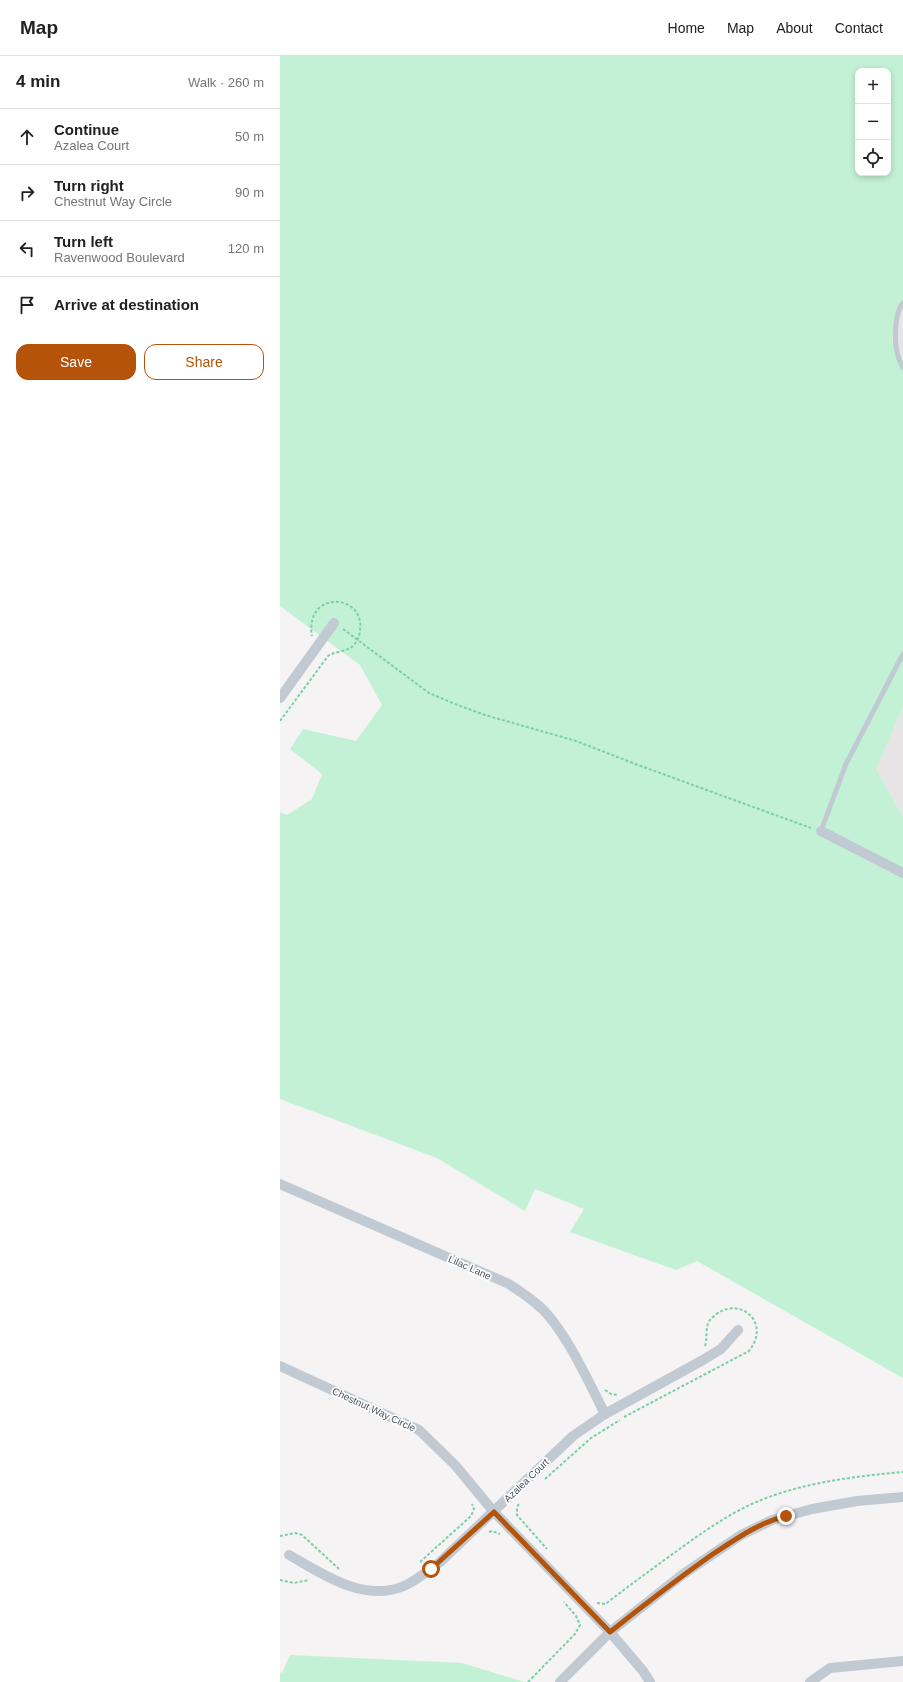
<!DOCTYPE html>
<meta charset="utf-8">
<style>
:root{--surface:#fff;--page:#f2f2f2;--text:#202124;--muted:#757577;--line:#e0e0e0;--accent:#b45309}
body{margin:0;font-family:Helvetica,sans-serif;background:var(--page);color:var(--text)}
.controls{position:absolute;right:12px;top:12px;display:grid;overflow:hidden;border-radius:8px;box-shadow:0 2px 6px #0003}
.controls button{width:36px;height:36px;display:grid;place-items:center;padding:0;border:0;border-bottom:1px solid var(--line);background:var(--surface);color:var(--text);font:20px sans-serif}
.stop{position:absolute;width:12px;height:12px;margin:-9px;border:3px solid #b45309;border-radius:50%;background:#fff}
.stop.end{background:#b45309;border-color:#fff;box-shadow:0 1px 4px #0008}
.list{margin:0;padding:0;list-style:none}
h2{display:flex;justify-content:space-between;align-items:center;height:52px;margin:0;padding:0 16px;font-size:17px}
h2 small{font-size:13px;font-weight:400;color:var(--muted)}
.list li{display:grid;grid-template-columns:26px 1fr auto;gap:12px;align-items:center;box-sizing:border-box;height:56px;padding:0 16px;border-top:1px solid var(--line)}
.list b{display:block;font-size:15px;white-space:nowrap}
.list p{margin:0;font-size:13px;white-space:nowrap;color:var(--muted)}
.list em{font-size:13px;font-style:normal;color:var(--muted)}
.actions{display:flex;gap:8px;padding:12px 16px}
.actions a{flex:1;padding:9px 0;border:1px solid var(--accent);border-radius:12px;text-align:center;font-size:14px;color:var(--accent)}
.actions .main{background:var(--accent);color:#fff}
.icon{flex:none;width:22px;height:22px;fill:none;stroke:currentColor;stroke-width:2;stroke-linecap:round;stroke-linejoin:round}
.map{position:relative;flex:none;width:623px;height:1626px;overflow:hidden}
header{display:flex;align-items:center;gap:24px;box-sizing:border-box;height:56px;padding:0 20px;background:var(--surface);border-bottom:1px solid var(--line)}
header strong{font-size:19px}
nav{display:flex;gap:22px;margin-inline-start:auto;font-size:14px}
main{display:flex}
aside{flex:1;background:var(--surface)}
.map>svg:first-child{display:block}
</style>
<header>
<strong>Map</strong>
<nav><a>Home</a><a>Map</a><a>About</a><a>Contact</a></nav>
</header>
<main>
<aside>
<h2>4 min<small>Walk · 260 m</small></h2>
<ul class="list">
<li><svg class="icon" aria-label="ahead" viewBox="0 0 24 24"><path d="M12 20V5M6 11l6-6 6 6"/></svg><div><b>Continue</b><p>Azalea Court</p></div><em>50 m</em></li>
<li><svg class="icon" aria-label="right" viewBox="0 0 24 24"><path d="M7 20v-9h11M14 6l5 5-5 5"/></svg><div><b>Turn right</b><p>Chestnut Way Circle</p></div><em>90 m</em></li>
<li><svg class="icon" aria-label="left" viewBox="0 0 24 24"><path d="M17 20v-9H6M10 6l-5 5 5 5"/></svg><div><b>Turn left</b><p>Ravenwood Boulevard</p></div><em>120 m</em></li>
<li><svg class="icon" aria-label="arrive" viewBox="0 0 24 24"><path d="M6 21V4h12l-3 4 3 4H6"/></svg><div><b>Arrive at destination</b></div></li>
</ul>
<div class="actions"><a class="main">Save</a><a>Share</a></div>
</aside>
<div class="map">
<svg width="623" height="1626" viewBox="0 0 623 1626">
<rect width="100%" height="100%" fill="#f5f3f3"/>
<g fill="#e6e4e5">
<polygon points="623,247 623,310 612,286 616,251"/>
<polygon points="623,651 623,761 596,713"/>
</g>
<g fill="#c3f1d5" fill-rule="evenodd">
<path d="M0,0H623V247L616,252L612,286L623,310V651L596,713L623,761V1322L417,1205L396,1214L290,1176L304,1153L255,1133L245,1155L157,1102L0,1043V756L7,759L32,743L42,718L10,693L23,673L76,685L102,649L80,609L0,550ZM578,15H608V117H578Z"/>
<polygon points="10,1599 182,1607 244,1626 0,1626 0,1616 2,1617"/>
</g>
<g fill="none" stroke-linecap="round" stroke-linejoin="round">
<g stroke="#7ad0a6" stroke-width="2" stroke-dasharray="3 2" stroke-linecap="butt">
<polyline points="63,573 149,637 175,648 205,659 296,685 358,709 531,772"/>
<path d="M0,665L48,600C55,595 66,596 73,590C77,586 80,579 80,574C85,537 24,534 32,580"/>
<polyline points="325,1334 331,1338 338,1339"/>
<path d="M344,1361L469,1295C493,1265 456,1236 431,1263C424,1270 428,1282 425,1290"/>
<polyline points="265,1423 311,1382 340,1364"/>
<polyline points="239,1448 237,1451 237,1459 267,1493"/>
<polyline points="209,1476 212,1475 220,1478"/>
<polyline points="0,1480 15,1477 22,1479 59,1513"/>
<polyline points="140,1506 191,1460 194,1453 192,1448"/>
<polyline points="0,1524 14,1527 29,1524"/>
<path d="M317,1547L326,1548L328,1546C350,1529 372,1513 394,1497C423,1476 452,1455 486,1442C529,1426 577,1420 623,1416"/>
<polyline points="248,1626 295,1578 300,1569 296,1560 284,1546"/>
</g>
<g stroke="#c1cad2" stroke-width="5">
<path d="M623,247C614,257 614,287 618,300C619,304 621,308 623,312"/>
<polyline points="541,775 566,708 623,598"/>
</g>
<g stroke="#c1cad2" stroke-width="10">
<polyline points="0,642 54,567"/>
<polyline points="541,775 623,817"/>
<path d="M0,1128L229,1228C239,1235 250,1242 259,1250C285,1273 309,1327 325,1358"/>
<polyline points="0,1310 139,1374 175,1409 214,1456 330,1576 363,1615 370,1626"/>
<path d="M9,1499C43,1518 83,1547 124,1530C137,1524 148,1515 160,1506L293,1380L325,1358L423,1304L441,1293L458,1274"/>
<polyline points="280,1626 330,1576 402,1519 461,1479 492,1464 532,1453 577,1445 623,1441"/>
<polyline points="530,1626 550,1612 623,1605"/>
</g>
</g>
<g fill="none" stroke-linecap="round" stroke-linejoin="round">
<path stroke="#b45309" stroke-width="5" d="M151,1513L214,1456L330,1576C364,1549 397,1523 433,1498C456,1483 478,1467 506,1460"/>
</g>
<g text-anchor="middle" stroke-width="3.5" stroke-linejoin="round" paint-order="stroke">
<g font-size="10" fill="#4a5661" stroke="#fff">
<text transform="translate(190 1211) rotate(24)" y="4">Lilac Lane</text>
<text transform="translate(94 1353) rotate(25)" y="4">Chestnut Way Circle</text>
<text transform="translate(246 1424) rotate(-44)" y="4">Azalea Court</text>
</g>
</g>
</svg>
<div class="controls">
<button>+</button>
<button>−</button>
<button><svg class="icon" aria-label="locate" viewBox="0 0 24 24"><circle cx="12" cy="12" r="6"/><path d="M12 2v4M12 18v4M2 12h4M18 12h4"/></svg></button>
</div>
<div class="stop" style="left:151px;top:1513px"></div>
<div class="stop end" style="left:506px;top:1460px"></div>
</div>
</main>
